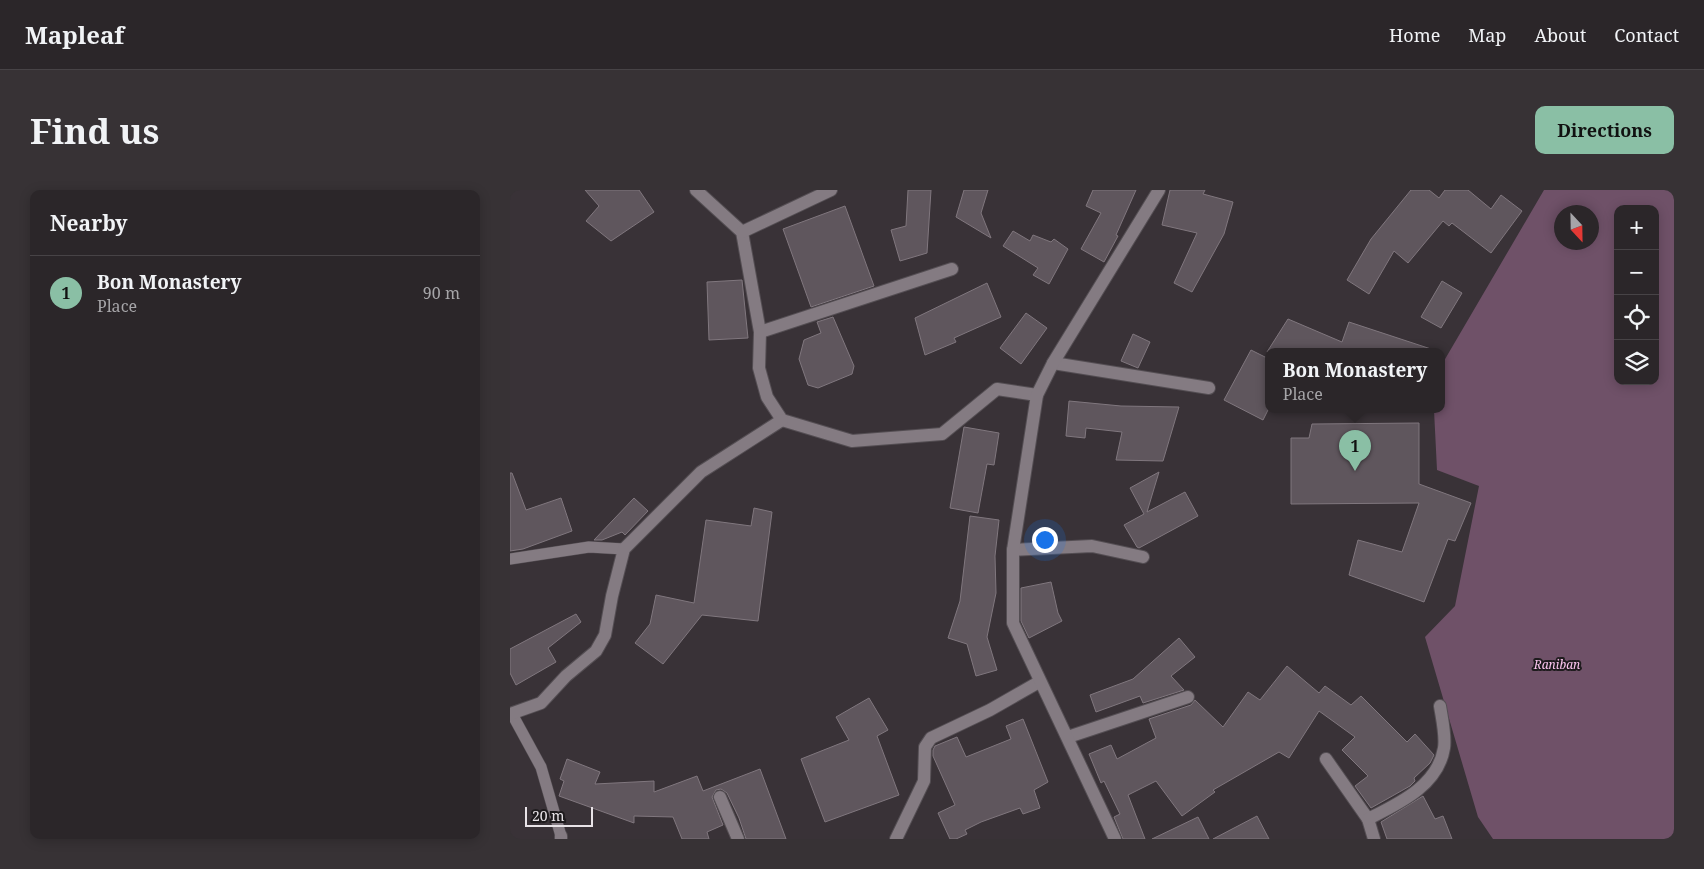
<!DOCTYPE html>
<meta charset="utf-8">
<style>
:root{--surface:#2b2629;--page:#373235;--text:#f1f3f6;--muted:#a6a5a8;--line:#474346;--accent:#8abfa5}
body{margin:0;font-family:"Noto Serif",serif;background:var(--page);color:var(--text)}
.controls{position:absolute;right:15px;top:15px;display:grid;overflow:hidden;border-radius:10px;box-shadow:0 2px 12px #0003}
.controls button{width:45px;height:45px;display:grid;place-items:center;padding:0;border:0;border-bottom:1px solid var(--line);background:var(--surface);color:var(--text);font:25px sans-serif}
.compass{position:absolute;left:1044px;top:15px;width:45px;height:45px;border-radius:50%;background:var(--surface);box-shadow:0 2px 12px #0003;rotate:158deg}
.scale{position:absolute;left:15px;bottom:12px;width:68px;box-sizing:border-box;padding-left:5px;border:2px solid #e8e3e7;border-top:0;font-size:14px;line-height:18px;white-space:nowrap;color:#e8e3e7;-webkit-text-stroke:4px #1e1b1d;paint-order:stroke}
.you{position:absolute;left:534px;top:349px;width:18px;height:18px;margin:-12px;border:4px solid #fff;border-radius:50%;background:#1a73e8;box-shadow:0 0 0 8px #1a73e833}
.badge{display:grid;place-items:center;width:32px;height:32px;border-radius:50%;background:var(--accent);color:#111;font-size:16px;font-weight:700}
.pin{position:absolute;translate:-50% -41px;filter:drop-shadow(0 1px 2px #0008)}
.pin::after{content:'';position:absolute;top:26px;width:18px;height:15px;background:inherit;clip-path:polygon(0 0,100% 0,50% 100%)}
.popup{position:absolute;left:755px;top:158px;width:180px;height:65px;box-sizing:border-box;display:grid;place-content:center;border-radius:10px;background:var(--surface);filter:drop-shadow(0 1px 4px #0005);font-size:16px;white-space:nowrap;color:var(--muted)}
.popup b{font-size:19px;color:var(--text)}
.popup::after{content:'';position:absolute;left:50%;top:100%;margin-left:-10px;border:10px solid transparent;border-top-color:var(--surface)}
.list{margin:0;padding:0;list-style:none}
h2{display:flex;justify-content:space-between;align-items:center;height:65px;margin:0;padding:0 20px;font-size:21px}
h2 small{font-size:16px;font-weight:400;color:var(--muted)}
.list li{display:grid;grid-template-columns:32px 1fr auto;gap:15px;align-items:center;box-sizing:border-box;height:75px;padding:0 20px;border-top:1px solid var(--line)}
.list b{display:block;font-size:19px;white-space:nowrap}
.list p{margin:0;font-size:16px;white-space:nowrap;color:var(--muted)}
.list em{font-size:16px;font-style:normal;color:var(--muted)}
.icon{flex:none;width:28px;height:28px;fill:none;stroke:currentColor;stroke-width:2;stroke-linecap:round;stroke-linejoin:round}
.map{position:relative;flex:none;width:1164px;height:649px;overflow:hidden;border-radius:10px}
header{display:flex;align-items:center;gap:30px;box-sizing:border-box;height:70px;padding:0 25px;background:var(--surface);border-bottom:1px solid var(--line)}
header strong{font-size:24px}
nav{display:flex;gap:28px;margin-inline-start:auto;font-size:18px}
.intro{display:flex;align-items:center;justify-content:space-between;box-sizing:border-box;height:120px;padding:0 30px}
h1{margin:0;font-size:35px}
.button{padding:12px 22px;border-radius:10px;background:var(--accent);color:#111;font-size:18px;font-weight:700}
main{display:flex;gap:30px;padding:0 30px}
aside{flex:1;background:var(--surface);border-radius:10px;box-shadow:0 2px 12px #0003}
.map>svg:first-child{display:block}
</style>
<header>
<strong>Mapleaf</strong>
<nav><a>Home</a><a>Map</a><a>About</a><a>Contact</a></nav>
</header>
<div class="intro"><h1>Find us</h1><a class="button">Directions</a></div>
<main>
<aside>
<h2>Nearby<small></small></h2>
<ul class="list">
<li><span class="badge">1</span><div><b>Bon Monastery</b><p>Place</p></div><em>90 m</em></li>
</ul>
</aside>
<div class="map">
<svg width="1164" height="649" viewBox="0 0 1164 649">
<rect width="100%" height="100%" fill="#393237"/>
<path fill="#6f5168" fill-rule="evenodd" d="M1034,0H1164V649H983L968,627L915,447L945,416L969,296L927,280L924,220H931V176ZM1108,19H1145V191H1108ZM1052,22H1082V52H1052Z"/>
<g fill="#5f565d" stroke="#80777e">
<polygon points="75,0 129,0 144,22 101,51 76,31 89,16"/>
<polygon points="398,0 421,0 417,63 390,71 381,40 396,36"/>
<polygon points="454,0 478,0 471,23 481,48 446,27"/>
<polygon points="583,0 626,0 606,45 608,46 594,72 571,59 591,23 576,16"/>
<polygon points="660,0 695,0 693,4 723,12 714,44 682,102 664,93 687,43 652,35"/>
<polygon points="901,0 919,0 929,8 935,0 958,0 981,19 991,5 1012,21 981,63 942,33 939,36 933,31 898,73 884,61 859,104 837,90 861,49"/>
<polygon points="335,16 364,96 301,117 273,39"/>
<polygon points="503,41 520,51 523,45 541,52 544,49 558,59 539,94 523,85 528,78 493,56"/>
<polygon points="232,90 238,148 199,150 197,92"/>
<polygon points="932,91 952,103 931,138 911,127"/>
<polygon points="477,93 491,127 444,148 446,152 415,165 405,128"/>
<polygon points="516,123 537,138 511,174 490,158"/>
<polygon points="323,127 344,176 342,184 308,198 298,195 289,169 294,150 311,143 307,132"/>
<polygon points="778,129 832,152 839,132 921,159 921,162 757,162"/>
<polygon points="623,144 640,152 628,178 611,171"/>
<polygon points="741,160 759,169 759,218 753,230 714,210"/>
<polygon points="559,211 611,216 669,217 653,271 606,270 612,242 576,238 575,248 556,246"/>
<polygon points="909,233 909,294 961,313 945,351 938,349 914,412 839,385 848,350 892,362 909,313 781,314 781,248 799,248 802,234"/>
<polygon points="454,237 489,243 484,275 477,274 468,323 440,318"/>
<polygon points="649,282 637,322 675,302 688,326 629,358 627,357 614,335 634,324 620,298"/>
<polygon points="0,283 2,283 16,320 51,308 62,341 13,359 0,361"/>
<polygon points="124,308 138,321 115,345 112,342 92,350 84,350"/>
<polygon points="244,318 262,322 248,431 192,425 153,474 125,453 140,434 146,405 184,413 196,330 241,336"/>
<polygon points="460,326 489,330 485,366 486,403 477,447 487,480 466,486 457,454 438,448 450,411"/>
<polygon points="541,392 548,423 552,431 519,448 511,431 511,398"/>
<polygon points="66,424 71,432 38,458 46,472 6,495 0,483 0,459"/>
<polygon points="669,448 685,467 661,486 674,500 633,513 630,506 586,522 580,505 623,489"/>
<polygon points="777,476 809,503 815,496 841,515 851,506 897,552 905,544 924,565 920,573 904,588 905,591 900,596 861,618 845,596 858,586 832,560 845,547 809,521 779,568 769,562 703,600 705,602 672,626 646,591 618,605 635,649 613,649 604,627 610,624 594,591 591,593 579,564 601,555 607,569 646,548 639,529 681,515 685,510 713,537 738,502 750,510"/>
<polygon points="359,508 378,540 367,546 389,605 315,632 291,569 339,550 326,527"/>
<polygon points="513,529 538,592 524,600 530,618 513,624 510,618 471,632 455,640 457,644 446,649 440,649 428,623 445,615 423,566 423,560 425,556 447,547 456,567 501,549 496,536"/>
<polygon points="57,569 90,582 85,594 144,591 144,602 187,586 193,601 250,579 276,649 236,649 229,628 217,603 211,599 206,600 202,607 213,635 197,642 199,649 172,649 163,627 124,626 124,633 49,606 54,591 50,589"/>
<polygon points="913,606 925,629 933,626 942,649 877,649 871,632"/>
<polygon points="747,626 759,649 703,649"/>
<polygon points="688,627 699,649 642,649"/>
</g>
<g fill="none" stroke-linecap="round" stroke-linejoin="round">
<g stroke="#544e53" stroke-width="12">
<g id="service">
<polyline points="0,369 79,357 114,359"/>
<polyline points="2,524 31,577 51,646"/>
</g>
</g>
<g stroke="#544e53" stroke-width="14">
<g id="minor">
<polyline points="186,0 232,42 250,142 249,178 257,207 272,230 342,251 432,244 487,199 527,205"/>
<polyline points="232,42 321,0"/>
<polyline points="250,142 442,79"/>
<polyline points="543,173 699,198"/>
<polyline points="503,360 582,356 633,367"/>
<polyline points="0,524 31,513 56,486 86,461 95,445 102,406 114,359 191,282 272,230"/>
<polyline points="558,547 678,507"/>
<polyline points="816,569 858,629 864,649"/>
<polyline points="210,607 228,649"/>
<path d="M858,629C888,614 928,596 934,558C936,546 932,529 930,516"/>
<polyline points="51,646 51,649"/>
<polyline points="386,649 414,591 415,557 421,548 480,520 529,492"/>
</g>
</g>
<g stroke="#544e53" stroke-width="14">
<polyline id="tertiary" points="605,649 503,433 503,360 527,205 543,173 649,0"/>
</g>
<use href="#service" stroke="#847b82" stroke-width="11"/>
<use href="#minor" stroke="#847b82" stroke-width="12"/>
<use href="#tertiary" stroke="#847b82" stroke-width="12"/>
</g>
<g text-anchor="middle" stroke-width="4" stroke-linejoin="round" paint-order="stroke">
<g font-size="12" font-style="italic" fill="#fac4ed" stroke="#1e1b1d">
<text x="1047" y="479">Raniban</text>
</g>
</g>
</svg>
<div class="controls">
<button>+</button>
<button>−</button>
<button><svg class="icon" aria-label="locate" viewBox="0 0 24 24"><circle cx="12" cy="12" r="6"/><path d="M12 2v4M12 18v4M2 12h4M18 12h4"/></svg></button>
<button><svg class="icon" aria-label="layers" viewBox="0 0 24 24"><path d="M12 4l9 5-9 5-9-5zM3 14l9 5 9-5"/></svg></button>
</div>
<svg class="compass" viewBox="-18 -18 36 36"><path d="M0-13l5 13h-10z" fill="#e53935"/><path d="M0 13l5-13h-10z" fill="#a6a5a8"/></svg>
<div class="scale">20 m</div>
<div class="you"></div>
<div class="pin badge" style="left:845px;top:281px">1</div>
<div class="popup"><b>Bon Monastery</b>Place</div>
</div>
</main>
